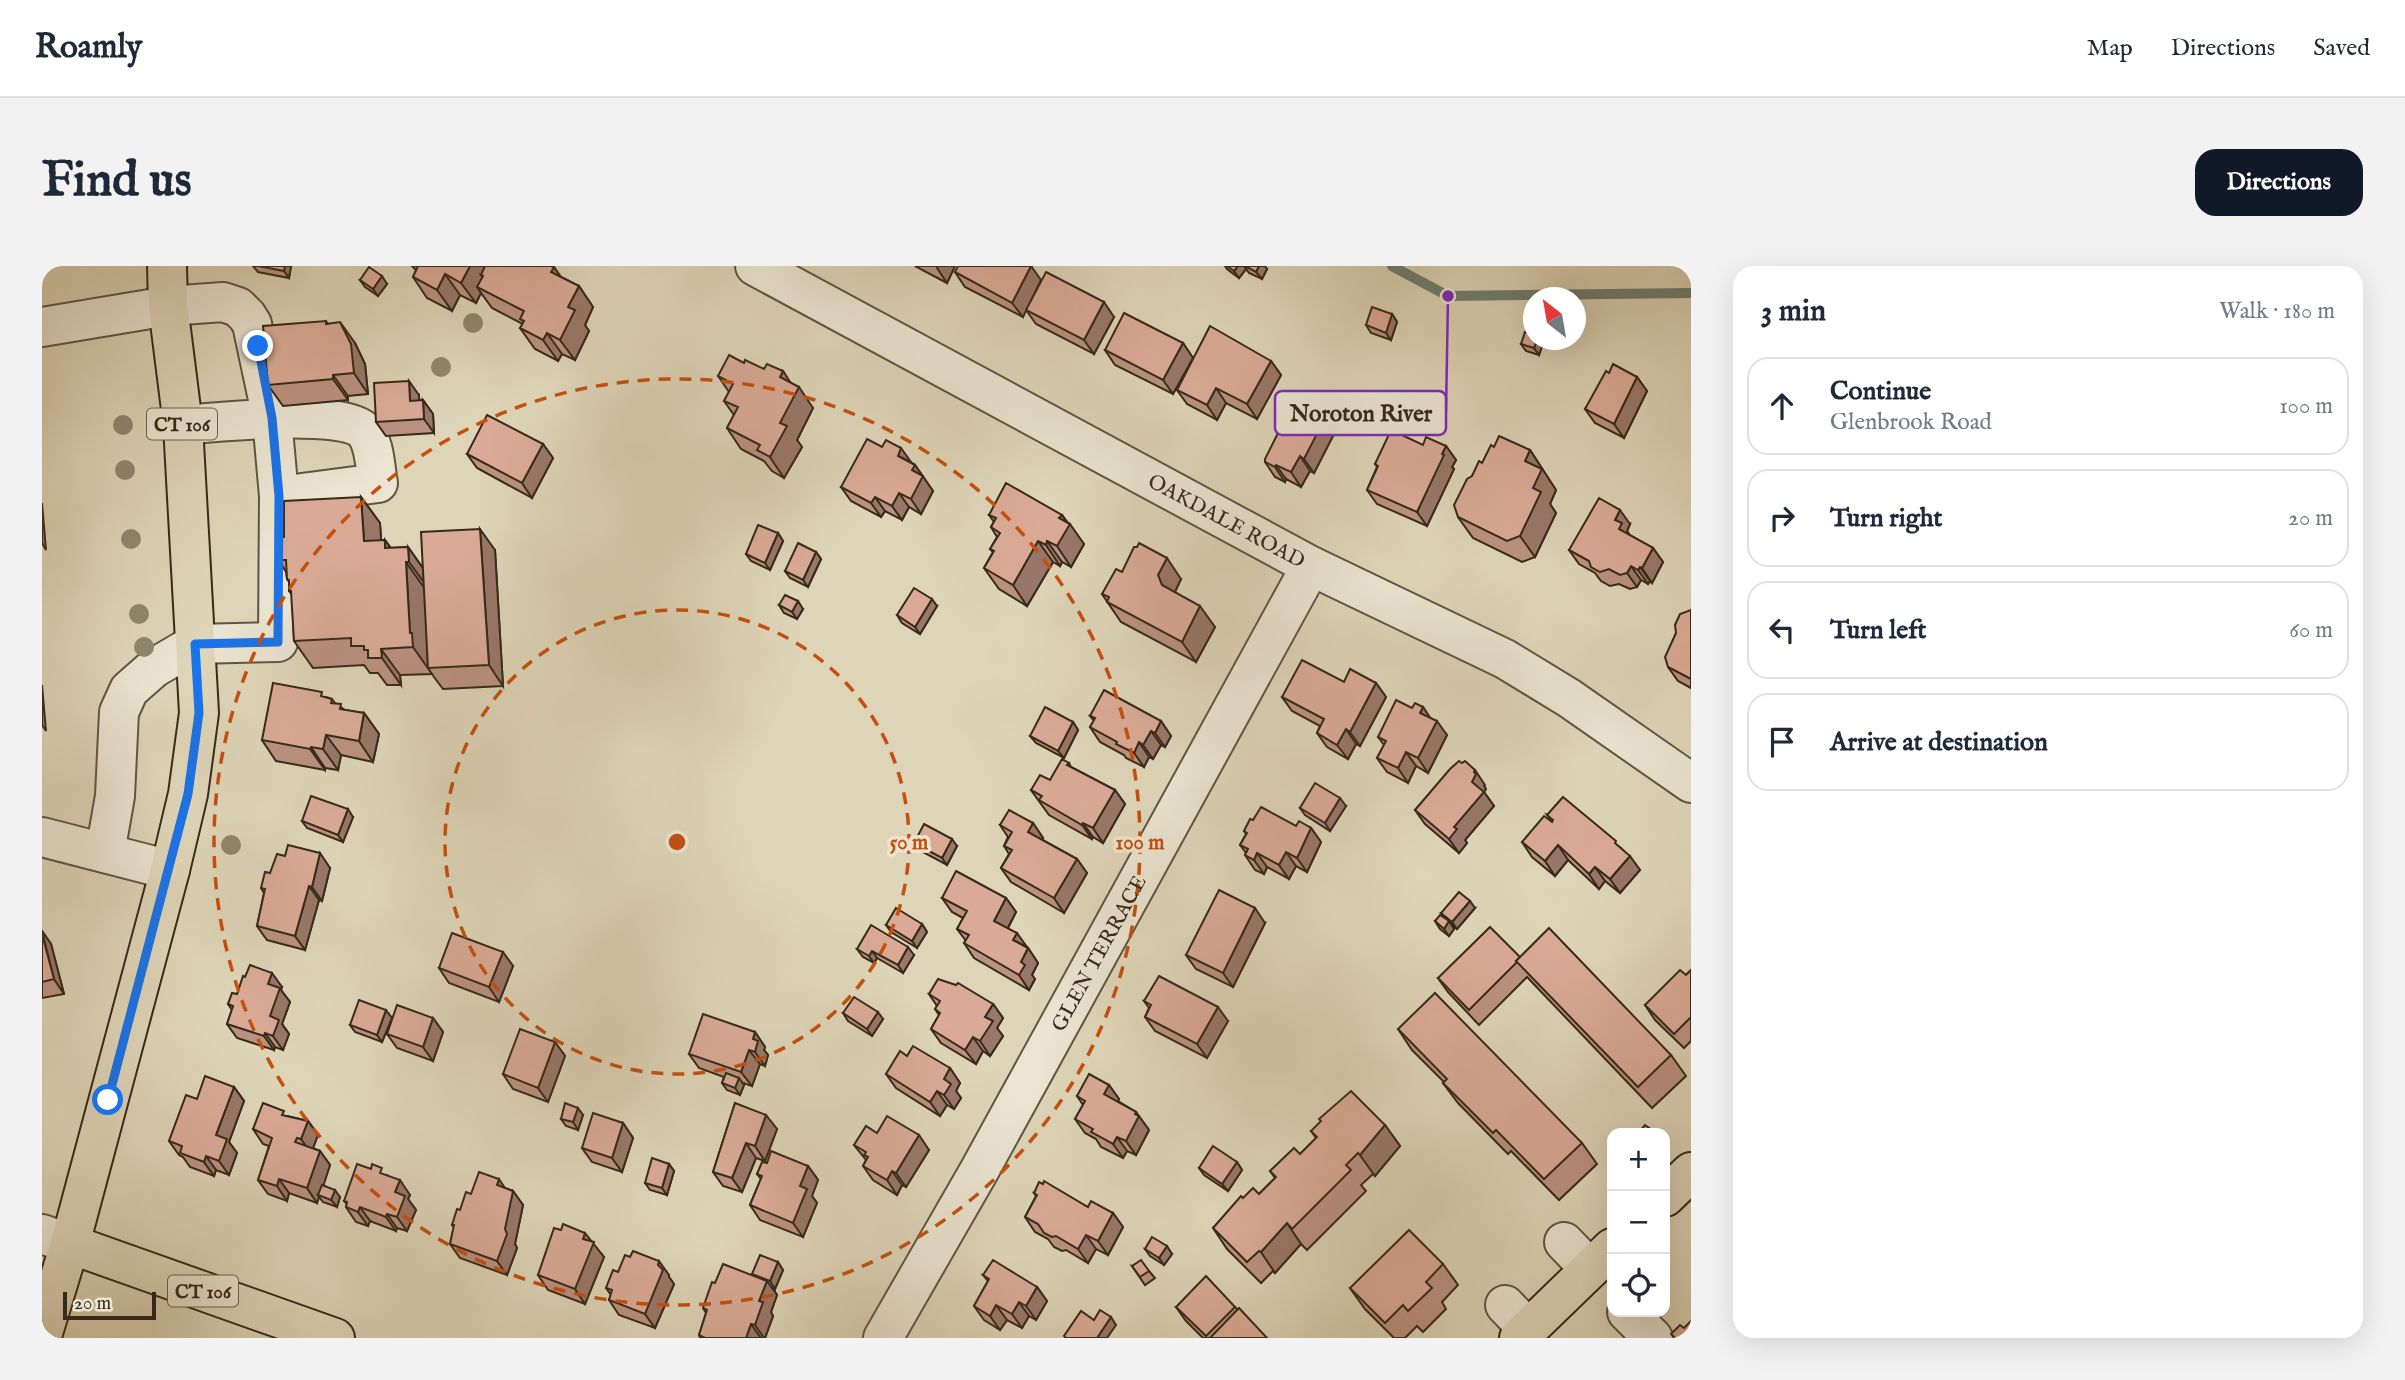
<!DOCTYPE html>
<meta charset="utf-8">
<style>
:root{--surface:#fff;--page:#f2f2f3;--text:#1f2937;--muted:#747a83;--line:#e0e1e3;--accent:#111827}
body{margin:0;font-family:"IM FELL English",serif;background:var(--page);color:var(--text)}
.controls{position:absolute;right:21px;bottom:21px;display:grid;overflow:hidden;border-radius:14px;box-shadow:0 7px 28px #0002}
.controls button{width:63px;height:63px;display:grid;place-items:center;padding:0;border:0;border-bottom:2px solid var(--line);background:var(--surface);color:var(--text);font:35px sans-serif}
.compass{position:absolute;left:1481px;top:21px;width:63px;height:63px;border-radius:50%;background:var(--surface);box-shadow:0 7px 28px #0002;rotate:329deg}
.scale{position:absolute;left:21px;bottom:18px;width:93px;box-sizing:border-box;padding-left:7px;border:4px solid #372a1a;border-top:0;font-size:19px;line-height:24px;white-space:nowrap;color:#372a1a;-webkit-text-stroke:5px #eae4d1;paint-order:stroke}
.stop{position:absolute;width:21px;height:21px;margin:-16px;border:5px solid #1a73e8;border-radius:50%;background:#fff}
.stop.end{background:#1a73e8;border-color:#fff;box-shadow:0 2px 7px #0008}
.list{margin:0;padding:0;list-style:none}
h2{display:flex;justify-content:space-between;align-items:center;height:91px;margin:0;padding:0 28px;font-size:30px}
h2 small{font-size:23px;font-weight:400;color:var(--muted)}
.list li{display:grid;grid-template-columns:46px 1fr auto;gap:21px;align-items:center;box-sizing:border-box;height:98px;margin:0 14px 14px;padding:0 14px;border:2px solid var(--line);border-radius:21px}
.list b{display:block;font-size:26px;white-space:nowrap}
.list p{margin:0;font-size:23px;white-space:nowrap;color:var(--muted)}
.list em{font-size:23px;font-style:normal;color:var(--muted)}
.icon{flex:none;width:38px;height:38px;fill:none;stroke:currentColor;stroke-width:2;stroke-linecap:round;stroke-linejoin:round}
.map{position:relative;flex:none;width:1649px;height:1072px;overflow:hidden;border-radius:21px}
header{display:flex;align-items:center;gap:42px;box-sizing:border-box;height:98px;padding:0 35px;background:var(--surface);border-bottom:2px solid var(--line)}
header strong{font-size:33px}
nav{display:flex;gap:38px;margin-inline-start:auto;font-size:24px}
.intro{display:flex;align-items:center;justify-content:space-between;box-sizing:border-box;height:168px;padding:0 42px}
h1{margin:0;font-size:49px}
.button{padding:18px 32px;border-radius:21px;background:var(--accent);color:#fff;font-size:24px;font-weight:700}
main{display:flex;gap:42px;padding:0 42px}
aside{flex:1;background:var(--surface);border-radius:21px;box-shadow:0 7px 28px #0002}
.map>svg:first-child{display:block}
</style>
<header>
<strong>Roamly</strong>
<nav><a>Map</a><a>Directions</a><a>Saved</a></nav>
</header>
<div class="intro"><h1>Find us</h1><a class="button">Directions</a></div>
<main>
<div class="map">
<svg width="1649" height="1072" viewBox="0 0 1649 1072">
<rect width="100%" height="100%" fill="#ded5b8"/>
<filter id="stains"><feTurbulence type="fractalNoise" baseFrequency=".00286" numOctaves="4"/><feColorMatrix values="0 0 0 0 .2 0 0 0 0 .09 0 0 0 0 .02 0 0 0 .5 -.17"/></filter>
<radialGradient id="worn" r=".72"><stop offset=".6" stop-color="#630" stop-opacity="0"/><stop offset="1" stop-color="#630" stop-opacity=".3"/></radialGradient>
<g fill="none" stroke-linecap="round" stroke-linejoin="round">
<polyline stroke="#6e8073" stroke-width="10" points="1350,0 1406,30 1649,27"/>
<g stroke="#615542" stroke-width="42">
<g id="minor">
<path id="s1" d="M713,0L1269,300L1463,393L1527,432L1649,517"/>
<polyline points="0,61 126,40 181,36 196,41 205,50 210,58 230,152 237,230 236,376 153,378 112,402 87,424 77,446 73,530 63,587"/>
<path d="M141,159C172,156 303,143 322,165C333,177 333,202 336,217L237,230"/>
<polyline points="0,571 128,604"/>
<polyline points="0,968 28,978"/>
<polyline points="1522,976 1548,1003"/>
<polyline points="1463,1039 1486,1063"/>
<polyline points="1585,1046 1611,1072"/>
<path id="s2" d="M841,1072L937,905L1269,300"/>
</g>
</g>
<g stroke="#372a1a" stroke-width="42">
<g id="major">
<polyline points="1623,931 1649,906"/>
<polyline points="28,978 293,1072"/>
<polyline points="0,1070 28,978 128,604 146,528 157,447 141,159 126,40 125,0"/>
<polyline points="1477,1072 1570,982"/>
</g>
</g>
<use href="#minor" stroke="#eae4d1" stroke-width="38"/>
<use href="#major" stroke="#ded5b8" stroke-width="38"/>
</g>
<g fill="#8f876e">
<circle cx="431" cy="57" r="10"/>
<circle cx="399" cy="101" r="10"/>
<circle cx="81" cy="159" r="10"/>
<circle cx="83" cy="204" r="10"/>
<circle cx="89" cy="273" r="10"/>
<circle cx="97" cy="348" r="10"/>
<circle cx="102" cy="381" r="10"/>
<circle cx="189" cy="579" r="10"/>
</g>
<g fill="#bb9281" stroke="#372a1a" stroke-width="2">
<polygon points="211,0 249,0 247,12 216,6"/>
<polygon points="370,0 509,0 512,1 519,11 537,20 551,41 543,59 547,65 533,94 520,88 516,95 493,83 478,62 481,58 450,42 439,27 434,37 418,29 410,45 385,32 371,11 374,4"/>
<polygon points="873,0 913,0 905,17"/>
<polygon points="990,0 981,51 923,21 913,6"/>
<polygon points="1183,0 1202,0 1204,3 1197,12 1185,3"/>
<polygon points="1202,0 1225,3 1220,13 1207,7"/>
<polygon points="318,14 345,18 336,30 323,21"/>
<polygon points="984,44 1072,51 1052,88 994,58"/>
<polygon points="1350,48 1355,56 1349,74 1329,67 1324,59"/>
<polygon points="284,55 286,58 313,77 323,98 326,128 306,130 306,134 241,140 226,119"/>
<polygon points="1492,74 1499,74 1501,77 1497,89 1484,85 1479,78"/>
<polygon points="1141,77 1151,92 1131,128 1073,99 1063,84"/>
<polygon points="1229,95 1239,109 1215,153 1184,137 1175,154 1145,138 1135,124"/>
<polygon points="702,97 722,103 741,105 748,117 771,142 755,174 760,181 742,212 730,205 722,195 699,183 685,162 692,149 682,135 687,126 676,110"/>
<polygon points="1567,107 1595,111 1605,125 1582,172 1553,157 1543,143"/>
<polygon points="377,129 377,134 381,134 391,148 392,167 344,170 334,156"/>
<polygon points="1278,141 1288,155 1292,168 1272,207 1268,205 1259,221 1244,213 1243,216 1233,211 1223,196"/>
<polygon points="501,178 511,192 490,232 435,202 425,188"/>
<polygon points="1381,179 1404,180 1414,194 1410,201 1412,203 1385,260 1335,238 1325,224 1335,201 1333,198"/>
<polygon points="1452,181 1488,184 1514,224 1508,238 1514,247 1493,291 1480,296 1431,272 1416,251 1430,210"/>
<polygon points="869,196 873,199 891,225 879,248 867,241 860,254 843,245 839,251 809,235 799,221"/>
<polygon points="319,231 338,257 339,274 343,274 349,282 366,281 381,302 453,284 461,420 401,423 389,407 390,408 358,409 359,419 345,419 336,407 328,407 322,399 271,402 252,375 250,329 247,325 247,316 245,313 244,306 237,294 242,271"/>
<polygon points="947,249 1020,249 1042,278 1029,301 1020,296 1018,300 1011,296 985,340 957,323 942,302 951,286 948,283 955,271 949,261 952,256"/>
<polygon points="1588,258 1585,265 1588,269 1611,282 1621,296 1610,317 1608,315 1606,318 1599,314 1595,321 1588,323 1577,318 1568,320 1559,315 1553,307 1537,298 1527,284"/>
<polygon points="736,267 741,275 728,304 709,295 704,288"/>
<polygon points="774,286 779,293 766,321 748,312 743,305"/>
<polygon points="1080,306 1139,313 1133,326 1173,361 1154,396 1079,356 1060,328"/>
<polygon points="737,339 761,343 755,353 742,347"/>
<polygon points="895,340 878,368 860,357 855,349"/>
<polygon points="1649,344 1649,422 1636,415 1626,401 1634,367"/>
<polygon points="1302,416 1334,417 1344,431 1318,480 1314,478 1306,493 1285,481 1275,467 1278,460 1250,445 1240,431"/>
<polygon points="284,431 290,433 293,437 303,444 322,447 337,468 331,496 299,489 296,504 283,502 283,504 234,495 220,474"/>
<polygon points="1381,441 1388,452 1405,469 1386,507 1374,500 1366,517 1345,506 1335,492 1342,479 1336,471 1370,442"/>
<polygon points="1048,450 1119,455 1129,470 1123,481 1119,479 1111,493 1107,491 1102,501 1084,492 1082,489 1058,476 1048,461 1052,455"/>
<polygon points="1031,456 1036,464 1022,492 994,477 988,470"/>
<polygon points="1027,497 1029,501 1073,524 1083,538 1061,577 1051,571 1050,573 1007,549 989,524 1008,514"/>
<polygon points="1443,519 1442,520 1444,523 1442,526 1452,540 1423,574 1425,577 1417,587 1383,558 1373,544"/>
<polygon points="1304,540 1288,565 1263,549 1258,542"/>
<polygon points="1505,549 1579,582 1598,604 1578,627 1563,615 1557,623 1526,594 1513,610 1490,591 1480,576 1510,556"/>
<polygon points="311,551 301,576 265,562 260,555"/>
<polygon points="1211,554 1269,562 1279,576 1265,606 1254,600 1247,613 1225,601 1222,608 1213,604 1203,589 1204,587 1198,579 1204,568 1202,565"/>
<polygon points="991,557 1001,572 999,573 1035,593 1045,607 1022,647 969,616 959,602 967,588 962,580 966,571 958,559"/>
<polygon points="872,577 915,580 905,599 877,584"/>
<polygon points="288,602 280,635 277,634 263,684 225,674 215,660 222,627 219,622 228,607"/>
<polygon points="900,632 964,632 974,646 966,662 986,682 996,697 990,709 993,713 987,724 932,692 922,677 924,675 915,663 921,652 910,646"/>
<polygon points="1433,642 1415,663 1409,658 1412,663 1407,670 1398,663 1393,655 1403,652 1399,647"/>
<polygon points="1223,657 1191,721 1154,703 1144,689"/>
<polygon points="880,658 885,666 875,682 849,666 844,659"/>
<polygon points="0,665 9,678 22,728 0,732"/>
<polygon points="815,683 872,689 861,707 835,692 832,697 821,691"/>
<polygon points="1478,691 1629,789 1644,810 1610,842 1485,711 1437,759 1406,726 1396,712"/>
<polygon points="471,700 457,736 407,717 397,702"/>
<polygon points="1649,704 1649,775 1642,782 1613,754 1603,739 1644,709"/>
<polygon points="240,721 239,724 248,736 240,758 247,768 241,784 233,781 232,784 195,772 185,758 190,744 186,738 195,728"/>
<polygon points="887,728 951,738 961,752 955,762 961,770 948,790 941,785 934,798 899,777 889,763 897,749 893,743 895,740"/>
<polygon points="1102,735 1186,755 1165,792 1113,765 1103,751 1107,742"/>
<polygon points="801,747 841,753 830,770 806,755"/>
<polygon points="350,752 340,776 313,766 308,759"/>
<polygon points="391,752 401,766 391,795 355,782 345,768"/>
<polygon points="1356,763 1540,877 1555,898 1517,934 1469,885 1466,888 1416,837 1401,817 1402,816 1370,784"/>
<polygon points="713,766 723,781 722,784 726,789 723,800 718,798 710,820 701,817 702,819 698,829 685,824 680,817 682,811 657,802 647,788"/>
<polygon points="513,776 523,790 506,836 471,823 461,808"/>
<polygon points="865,790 908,802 918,817 914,825 919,832 912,843 905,839 898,850 854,822 844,808"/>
<polygon points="1067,819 1077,833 1076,835 1094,846 1107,864 1094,889 1085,885 1081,892 1059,881 1054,873 1043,867 1033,853 1041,839 1035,830"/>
<polygon points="192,821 202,835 187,876 195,887 187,909 174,904 172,910 148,901 141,891 137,889 127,875"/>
<polygon points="693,837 735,863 723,895 714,892 700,926 681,920 671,906"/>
<polygon points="541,849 536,864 524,860 519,853"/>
<polygon points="245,850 266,855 276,869 271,882 278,885 288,899 281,919 298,931 295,941 281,936 277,931 275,937 247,927 245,935 226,928 216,914 227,880 221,878 211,863"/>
<polygon points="581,857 591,872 580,906 550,896 540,882"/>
<polygon points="1343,859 1358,880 1333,910 1331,908 1319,919 1324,925 1265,984 1259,978 1233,1007 1231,1005 1219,1017 1185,983 1171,962 1201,932 1217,928 1233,912 1228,905 1258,888 1274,872 1269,865"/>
<polygon points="1607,862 1610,867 1598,867 1597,866"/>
<polygon points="835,867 887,884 864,921 860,919 855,929 831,914 821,900 824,894 812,879"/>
<polygon points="1195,896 1200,904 1186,925 1162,909 1157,902"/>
<polygon points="725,897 766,900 776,914 770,930 775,937 761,971 718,954 708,939 719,913 715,908"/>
<polygon points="627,898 632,905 625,929 608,924 603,917"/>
<polygon points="345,909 368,929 366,933 374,944 365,965 355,962 354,965 328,955 326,960 314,956 304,941 305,938 302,935"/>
<polygon points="463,922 471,925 481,939 473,978 475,982 465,1009 418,992 408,978 412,961 410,959 418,944 429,928"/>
<polygon points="992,927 1071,947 1081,961 1066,989 1054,983 1046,997 1024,984 1020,985 1012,981 1006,973 993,966 983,951 994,930"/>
<polygon points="549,976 562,991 543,1038 506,1024 496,1009"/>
<polygon points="1103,983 1130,988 1122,999 1108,990"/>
<polygon points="736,996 741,1004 733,1023 730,1021 735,1029 729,1046 731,1050 723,1072 658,1072 657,1069 664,1047 661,1042 673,1017 710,1009"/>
<polygon points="1401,998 1416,1019 1400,1036 1404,1043 1381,1066 1375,1060 1363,1072 1352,1072 1323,1043 1308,1022"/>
<polygon points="1090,1000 1107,1005 1113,1012 1103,1019"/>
<polygon points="576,1006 627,1009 627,1011 632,1018 613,1062 577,1049 567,1034 569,1029 564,1022"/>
<polygon points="941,1009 995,1021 1005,1035 994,1054 987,1050 980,1062 965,1054 958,1064 942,1054 932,1040 946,1015"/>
<polygon points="1134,1041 1193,1041 1225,1072 1161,1072 1144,1055"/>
</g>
<g fill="#997769" stroke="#372a1a" stroke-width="2">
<polygon points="243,0 249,0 247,12 242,5"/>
<polygon points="428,0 453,0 441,10 439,9 444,17 435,21 439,27 434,37 419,17"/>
<polygon points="896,0 913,0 905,17 895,2"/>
<polygon points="989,0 999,14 981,51 970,37"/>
<polygon points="1196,0 1202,0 1204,3 1197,12 1192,5"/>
<polygon points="1217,0 1223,0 1225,3 1220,13 1214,6"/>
<polygon points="512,1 526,22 509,6"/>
<polygon points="403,8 418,29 410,45 395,24"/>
<polygon points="340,10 345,18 336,30 331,23"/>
<polygon points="537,20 551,41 543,59 547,65 533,94 518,74 526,41"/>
<polygon points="1062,36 1072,51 1052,88 1042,74"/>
<polygon points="1350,48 1355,56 1349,74 1344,67"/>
<polygon points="298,56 313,77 323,98 326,128 312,107"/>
<polygon points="505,67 520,88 516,95 501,74"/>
<polygon points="1495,74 1499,74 1501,77 1497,89 1492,82"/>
<polygon points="1141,77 1151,92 1131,128 1121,114"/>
<polygon points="1229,95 1239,109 1215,153 1205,138"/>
<polygon points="741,105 754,125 757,121 771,142 755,174 760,181 742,212 728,191 738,157 738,111"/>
<polygon points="291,109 306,130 306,134 291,113"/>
<polygon points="1595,111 1605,125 1582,172 1572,158"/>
<polygon points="367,115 377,129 378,149 368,135"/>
<polygon points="1174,122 1184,137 1175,154 1165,139"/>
<polygon points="381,134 391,148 392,167 382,153"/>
<polygon points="1278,141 1288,155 1292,168 1272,207 1262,193"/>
<polygon points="501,178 511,192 490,232 480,217"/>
<polygon points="1404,180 1414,194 1410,201 1412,203 1385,260 1375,246"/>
<polygon points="859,182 869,196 856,190"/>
<polygon points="1488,184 1514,224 1508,238 1514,247 1493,291 1478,270 1491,222 1483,195"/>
<polygon points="1258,190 1268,205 1259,221 1249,206"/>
<polygon points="873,199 891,225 879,248 869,233 870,204"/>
<polygon points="1234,199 1244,213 1243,216 1233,201"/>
<polygon points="857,227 867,241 860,254 850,240"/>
<polygon points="319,231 338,257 341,302 322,275"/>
<polygon points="833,231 843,245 839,251 829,237"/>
<polygon points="0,237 4,284 0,277"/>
<polygon points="1578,244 1588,258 1585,265 1590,272 1577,263 1573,254"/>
<polygon points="1020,249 1027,259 1028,258 1042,278 1029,301 1015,280 1017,252"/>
<polygon points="438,263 453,284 461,420 447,399"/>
<polygon points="736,267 741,275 728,304 723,297"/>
<polygon points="343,274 361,301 343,282"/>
<polygon points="996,275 1011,296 985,340 971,319"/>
<polygon points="1005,275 1020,296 1018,300 1004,279"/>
<polygon points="366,281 385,308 386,322 367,296"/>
<polygon points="1611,282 1621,296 1610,317 1600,302"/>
<polygon points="774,286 779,293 766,321 761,314"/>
<polygon points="1125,292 1139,313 1131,330 1120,319 1116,309"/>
<polygon points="364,296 383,323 386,402 390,408 371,381 368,367"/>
<polygon points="1589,300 1599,314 1595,321 1585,307"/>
<polygon points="1598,301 1608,315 1606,318 1596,304"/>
<polygon points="890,333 895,340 878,368 873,361"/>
<polygon points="756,335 761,343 755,353 750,346"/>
<polygon points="1158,340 1173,361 1154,396 1140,376"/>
<polygon points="339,383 358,409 359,419 340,392"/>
<polygon points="1334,417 1344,431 1318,480 1308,466"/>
<polygon points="0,419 4,465 0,459"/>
<polygon points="1381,441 1391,456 1378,447"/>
<polygon points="322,447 337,468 331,496 317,475"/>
<polygon points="1119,455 1129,470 1123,481 1113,467"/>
<polygon points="1395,455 1405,469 1386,507 1376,492"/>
<polygon points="1031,456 1036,464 1022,492 1016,485"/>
<polygon points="1304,463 1314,478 1306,493 1295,479"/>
<polygon points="1109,465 1119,479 1111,493 1101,479"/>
<polygon points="284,469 299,489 296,504 281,483"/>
<polygon points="1097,476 1107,491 1102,501 1092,487"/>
<polygon points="269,481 283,502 283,504 268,483"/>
<polygon points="1364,486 1374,500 1366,517 1356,502"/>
<polygon points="1433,504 1443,519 1442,520 1444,523 1442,526 1452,540 1423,574 1425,577 1417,587 1407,573 1430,516 1432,506"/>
<polygon points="1073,524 1083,538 1061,577 1051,562"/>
<polygon points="1298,532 1304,540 1288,565 1283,557"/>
<polygon points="306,543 311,551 301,576 296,569"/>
<polygon points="991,557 1001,572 996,580 986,566"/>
<polygon points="1041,557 1051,571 1050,573 1040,559"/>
<polygon points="1269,562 1279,576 1265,606 1255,592"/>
<polygon points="910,573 915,580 905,599 900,592"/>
<polygon points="1516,579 1526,594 1513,610 1503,595"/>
<polygon points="1244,586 1254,600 1247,613 1237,599"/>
<polygon points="278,587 288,602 280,635 270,621"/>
<polygon points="1215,587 1225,601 1222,608 1212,594"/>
<polygon points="1588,590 1598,604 1578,627 1568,613"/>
<polygon points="1035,593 1045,607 1022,647 1012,632"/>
<polygon points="1553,601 1563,615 1557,623 1547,608"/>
<polygon points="267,620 277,634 263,684 253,670"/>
<polygon points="964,632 974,646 962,669 952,655"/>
<polygon points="1428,635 1433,642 1415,663 1410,656"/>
<polygon points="1213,642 1223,657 1191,721 1181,707"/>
<polygon points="1407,655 1412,663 1407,670 1402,663"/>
<polygon points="880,658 885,666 875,682 870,675"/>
<polygon points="0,665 9,678 22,728 12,713"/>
<polygon points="975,667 985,681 971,674"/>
<polygon points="866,681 872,689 861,707 856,699"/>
<polygon points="986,682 996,697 990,709 993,713 987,724 977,709 979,696"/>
<polygon points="830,685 835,692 832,697 827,690"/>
<polygon points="461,686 471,700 457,736 447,721"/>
<polygon points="230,707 240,721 239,724 248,736 240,758 247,768 241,784 231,770 228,750 226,718"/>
<polygon points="951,738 961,752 955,762 961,770 948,790 938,775 943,751"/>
<polygon points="1176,741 1186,755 1165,792 1155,778"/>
<polygon points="344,744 350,752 340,776 335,769"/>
<polygon points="836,746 841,753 830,770 825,763"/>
<polygon points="391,752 401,766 391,795 381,781"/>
<polygon points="713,766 723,781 722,784 726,789 723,800 713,786 711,773"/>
<polygon points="223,767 233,781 232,784 222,770"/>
<polygon points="931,771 941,785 934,798 923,784"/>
<polygon points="513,776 523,790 506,836 496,822"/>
<polygon points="707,784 718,798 710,820 699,806"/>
<polygon points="908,802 918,817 914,825 919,832 912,843 902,829 902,813"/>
<polygon points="697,812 702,819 698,829 693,822"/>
<polygon points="1067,819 1077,833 1072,842 1062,828"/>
<polygon points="192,821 202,835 187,876 195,887 187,909 177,895 174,869"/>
<polygon points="895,825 905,839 898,850 888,836"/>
<polygon points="536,842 541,849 536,864 531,856"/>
<polygon points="1094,846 1107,864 1094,889 1084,875"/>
<polygon points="724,849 735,863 723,895 713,880"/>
<polygon points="266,855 276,869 269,887 259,873"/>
<polygon points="581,857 591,872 580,906 570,892"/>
<polygon points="1343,859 1358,880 1333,910 1318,889"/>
<polygon points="877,869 887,884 864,921 854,907"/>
<polygon points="1075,871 1085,885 1081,892 1071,878"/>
<polygon points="704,877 714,892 700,926 690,912"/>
<polygon points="278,885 288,899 278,930 276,929 277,931 275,937 265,922"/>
<polygon points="164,890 174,904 172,910 162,896"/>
<polygon points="1195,896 1200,904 1186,925 1180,918"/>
<polygon points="627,898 632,905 625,929 620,922"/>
<polygon points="766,900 776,914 770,930 775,937 761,971 751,957 758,920"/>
<polygon points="850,905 860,919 855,929 845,914"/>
<polygon points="237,913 247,927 245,935 235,920"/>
<polygon points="457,913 467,928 455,919"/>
<polygon points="358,914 368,929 366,933 374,944 365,965 355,951 353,926"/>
<polygon points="293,924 298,931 295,941 289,934"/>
<polygon points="471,925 481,939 473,978 475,982 465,1009 455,995"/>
<polygon points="318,941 328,955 326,960 316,946"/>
<polygon points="1071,947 1081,961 1066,989 1056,975"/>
<polygon points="345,948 355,962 354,965 344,951"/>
<polygon points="1245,957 1259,978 1233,1007 1219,986"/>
<polygon points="543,967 562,991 543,1038 533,1023 541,973"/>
<polygon points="1044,969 1054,983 1046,997 1036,983"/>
<polygon points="1125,980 1130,988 1122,999 1117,992"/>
<polygon points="617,995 627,1009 627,1011 632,1018 613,1062 603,1048"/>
<polygon points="736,996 741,1004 733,1023 728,1015"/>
<polygon points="725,1015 735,1029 729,1046 731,1050 723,1072 722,1072 713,1059 717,1035"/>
<polygon points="995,1021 1005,1035 994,1054 984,1040"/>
<polygon points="977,1036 987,1050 980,1062 970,1048"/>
<polygon points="954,1039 965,1054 958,1064 948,1050"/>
<polygon points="1069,1051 1074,1059 1065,1072 1055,1072"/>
<polygon points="709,1058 719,1072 704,1072"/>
</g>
<g fill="#daaa96" stroke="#372a1a" stroke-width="2">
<polygon points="216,0 243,0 242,5"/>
<polygon points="376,0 428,0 419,17 403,8 395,24 371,11"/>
<polygon points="443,0 509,0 512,1 509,6 537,20 526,41 533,44 518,74 505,67 501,74 478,62 482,55 478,53 482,45 435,21 441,10 439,9"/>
<polygon points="916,0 989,0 970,37 913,6"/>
<polygon points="1185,0 1196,0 1192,5"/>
<polygon points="1203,0 1217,0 1214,6"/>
<polygon points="327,1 340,10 331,23 318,14"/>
<polygon points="1004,6 1062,36 1042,74 984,44"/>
<polygon points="1330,41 1350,48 1344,67 1324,59"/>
<polygon points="1082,47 1141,77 1121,114 1063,84"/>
<polygon points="284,55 284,58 298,56 309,78 312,107 291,109 291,113 226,119 221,60"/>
<polygon points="1168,60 1229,95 1205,138 1174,122 1165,139 1135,124"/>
<polygon points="1483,66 1492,68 1492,74 1495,74 1492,82 1479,78"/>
<polygon points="687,89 702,97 703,94 722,103 725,98 741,105 738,111 757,121 738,157 745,160 728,191 715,184 718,179 685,162 696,141 682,135 691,118 676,110"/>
<polygon points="1571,98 1595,111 1572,158 1543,143 1564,105 1567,107"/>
<polygon points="367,115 368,135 381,134 382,153 334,156 332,117"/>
<polygon points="1265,134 1278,141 1282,154 1262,193 1258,190 1249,206 1234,199 1233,201 1223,196 1223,193 1250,139"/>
<polygon points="445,149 501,178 480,217 425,188"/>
<polygon points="1349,164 1381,179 1384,171 1404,180 1400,188 1402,189 1375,246 1325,224 1336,200 1333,198"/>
<polygon points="1457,170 1488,184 1483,195 1500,203 1491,222 1499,226 1478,270 1465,275 1416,251 1412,239 1425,213 1430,210 1437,195 1440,197 1449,179 1452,181"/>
<polygon points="825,173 840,181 844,174 859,182 856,190 873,199 870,204 881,210 869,233 857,227 850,240 833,231 829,237 799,221"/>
<polygon points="964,217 1020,249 1017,252 1028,258 1015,280 1005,275 1004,279 996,275 971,319 942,302 952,285 948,283 958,267 949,261 954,252 947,249"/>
<polygon points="319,231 322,275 343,274 343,282 366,281 367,296 364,296 368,367 370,367 371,381 339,383 340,392 326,392 326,384 322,384 322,380 309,380 309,372 252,375 249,325 247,325 247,314 245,313 244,294 237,294 235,271 242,271 242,235"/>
<polygon points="1557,232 1578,244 1573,254 1580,257 1577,263 1611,282 1600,302 1598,301 1596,304 1589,300 1585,307 1578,309 1567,303 1558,306 1549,301 1547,295 1527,284"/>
<polygon points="716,259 736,267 723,297 704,288"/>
<polygon points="438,263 447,399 386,402 379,266"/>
<polygon points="756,277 774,286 761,314 743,305"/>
<polygon points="1097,277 1125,292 1116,309 1120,319 1158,340 1140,376 1065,336 1067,331 1060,328 1074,303 1080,306 1092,281 1095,281"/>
<polygon points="872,322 890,333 873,361 855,349"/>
<polygon points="743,329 756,335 750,346 737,339"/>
<polygon points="1649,344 1649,413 1626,401 1623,391 1634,367 1633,359 1638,348"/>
<polygon points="1260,394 1302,416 1308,403 1334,417 1308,466 1304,463 1295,479 1275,467 1282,453 1240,431"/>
<polygon points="231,417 280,426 279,430 290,433 289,437 299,438 298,443 322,447 317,475 284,469 281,483 269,481 268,483 220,474"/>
<polygon points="1062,424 1119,455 1113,467 1109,465 1101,479 1097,476 1092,487 1074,478 1075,476 1048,461 1053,452 1048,450"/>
<polygon points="1354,434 1370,442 1373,437 1381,441 1378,447 1395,455 1376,492 1364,486 1356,502 1335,492 1344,475 1336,471"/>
<polygon points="1003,441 1031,456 1016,485 988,470"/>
<polygon points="1020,493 1027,497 1025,499 1073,524 1051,562 1041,557 1040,559 997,534 1000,530 989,524 998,509 1008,514"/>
<polygon points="1417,495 1420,497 1423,495 1433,504 1432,506 1434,508 1430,516 1442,526 1412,561 1415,563 1407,573 1373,544 1408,503"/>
<polygon points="1273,517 1298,532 1283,557 1258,542"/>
<polygon points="269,530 306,543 296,569 260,555"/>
<polygon points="1521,531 1574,575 1573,577 1588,590 1568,613 1553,601 1547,608 1516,579 1503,595 1480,576 1502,550 1510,556 1511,554 1505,549"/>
<polygon points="1219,541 1254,560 1257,555 1269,562 1255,592 1244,586 1237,599 1215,587 1212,594 1203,589 1206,583 1198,579 1205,567 1202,565 1208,553 1211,554"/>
<polygon points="967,544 991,557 986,566 1035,593 1012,632 959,602 970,584 962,580 970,566 958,559"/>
<polygon points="882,558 910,573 900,592 872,577"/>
<polygon points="246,579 278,587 270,621 267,620 253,670 215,660 223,623 219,622 223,606 228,607 235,588 243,590"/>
<polygon points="914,605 964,632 952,655 975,667 971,674 986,682 979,696 983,699 977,709 922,677 927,669 915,663 925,645 900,632"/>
<polygon points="1177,624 1213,642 1181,707 1144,689"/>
<polygon points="1417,626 1428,635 1410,656 1399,647"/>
<polygon points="854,642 880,658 870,675 844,659"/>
<polygon points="1398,649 1407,655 1402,663 1393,655"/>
<polygon points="829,659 866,681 856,699 830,685 827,690 815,683"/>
<polygon points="1448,661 1478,691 1474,695 1475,696 1427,744 1396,712"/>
<polygon points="1507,662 1629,789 1596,821 1474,695"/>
<polygon points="410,667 461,686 447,721 397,702"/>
<polygon points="0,668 12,713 0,716"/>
<polygon points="208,699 230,707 226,718 238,722 228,750 237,754 231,770 223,767 222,770 185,758 191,740 186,738 190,727 195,728 201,710 203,711"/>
<polygon points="1638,704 1644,709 1649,704 1649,751 1632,768 1603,739"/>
<polygon points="1117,710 1176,741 1155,778 1103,751 1109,739 1102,735"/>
<polygon points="896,713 914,719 916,717 951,738 943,751 951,755 938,775 931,771 923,784 889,763 898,747 893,743 898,735 887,728"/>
<polygon points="1393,727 1540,877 1502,913 1454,864 1451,867 1401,817 1405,813 1356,763"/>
<polygon points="812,731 836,746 825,763 801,747"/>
<polygon points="317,734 344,744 335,769 308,759"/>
<polygon points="355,739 391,752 381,781 345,768"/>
<polygon points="661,748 713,766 711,773 716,775 713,786 707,784 699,806 647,788"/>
<polygon points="478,763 513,776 496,822 461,808"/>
<polygon points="871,780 908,802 902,813 909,818 902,829 895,825 888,836 844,808 858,785 865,790"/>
<polygon points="684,807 697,812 693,822 680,817"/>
<polygon points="1047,808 1067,819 1062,828 1094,846 1093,848 1097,850 1084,875 1075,871 1071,878 1049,866 1051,863 1033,853 1043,835 1035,830"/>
<polygon points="163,810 192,821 174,869 185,873 177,895 164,890 162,896 138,887 140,880 127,875 144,829 155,833"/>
<polygon points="1309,825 1343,859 1318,889 1316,887 1304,899 1309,904 1250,963 1245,957 1219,986 1217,985 1205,996 1171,962 1199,930 1201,932 1211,922 1217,928 1234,911 1228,905 1252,882 1258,888 1275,871 1269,865 1279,855 1277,853"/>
<polygon points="221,837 242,845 240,849 266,855 259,873 255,872 253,876 278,885 265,922 237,913 235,920 216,914 230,872 211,863"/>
<polygon points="523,837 536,842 531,856 519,853"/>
<polygon points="693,837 724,849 713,880 704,877 690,912 671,906"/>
<polygon points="551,847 581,857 570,892 540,882"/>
<polygon points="845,850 877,869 854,907 850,905 845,914 821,900 826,891 822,889 824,886 812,879 824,860 835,867"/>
<polygon points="1603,859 1607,862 1602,867 1599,867 1597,866"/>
<polygon points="1171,880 1195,896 1180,918 1157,902"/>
<polygon points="729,885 766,900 758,920 765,923 751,957 708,939 720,910 715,908 720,896 725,897"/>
<polygon points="610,892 627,898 620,922 603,917"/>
<polygon points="315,898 329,903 330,898 340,902 338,907 358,914 353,926 363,930 355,951 345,948 344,951 318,941 316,946 304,941 305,936 302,935"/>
<polygon points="437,906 457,913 455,919 471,925 463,963 465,968 455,995 408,978 412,959 410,959 415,943 418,944 424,926 429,928"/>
<polygon points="1002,915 1046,941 1049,935 1071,947 1056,975 1044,969 1036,983 1014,970 1010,971 1002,967 996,958 983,951 995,929 992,927 997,916 1001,918"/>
<polygon points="280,919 293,924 289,934 276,929"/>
<polygon points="521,958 543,967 541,973 552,976 533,1023 496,1009 512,962 519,964"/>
<polygon points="1367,964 1401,998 1384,1016 1390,1022 1366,1045 1361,1039 1343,1057 1308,1022"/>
<polygon points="1110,971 1125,980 1117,992 1103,983"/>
<polygon points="591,985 617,995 616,999 621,1004 603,1048 567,1034 570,1024 564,1022 571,1004 576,1006 583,989 588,991"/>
<polygon points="718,989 736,996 728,1015 710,1008"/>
<polygon points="951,994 995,1021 984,1040 977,1036 970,1048 954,1039 948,1050 932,1040 947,1013 941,1009"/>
<polygon points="1099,994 1107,1005 1098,1011 1090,1000"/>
<polygon points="681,998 725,1015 717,1035 721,1036 713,1059 709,1058 704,1072 663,1072 657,1069 665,1044 661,1042 670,1016 673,1017"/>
<polygon points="1164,1010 1193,1041 1164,1070 1134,1041"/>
<polygon points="1197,1042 1225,1072 1168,1072"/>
<polygon points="1058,1044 1069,1051 1055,1072 1024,1072 1022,1070 1039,1045 1052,1054"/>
<polygon points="1649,1055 1649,1072 1633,1072 1629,1068 1638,1059 1642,1062"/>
</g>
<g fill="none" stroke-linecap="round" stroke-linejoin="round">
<polyline stroke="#1a73e8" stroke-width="9" points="66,834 146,528 157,447 153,378 236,376 237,230 230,152 216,80"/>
</g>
<g fill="none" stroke="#c5500f" stroke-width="3.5" stroke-dasharray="12 9">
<circle cx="635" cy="576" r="232"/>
<circle cx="635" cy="576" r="463"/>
</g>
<g text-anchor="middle" stroke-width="7" stroke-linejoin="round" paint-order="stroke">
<g fill="#eae4d1" stroke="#6d6251" stroke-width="2">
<rect x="105" y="142.5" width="70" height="31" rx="5"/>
<rect x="126" y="1009.5" width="70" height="31" rx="5"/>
</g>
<g font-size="19" font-weight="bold" fill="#372a1a">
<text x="140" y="165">CT 106</text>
<text x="161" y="1032">CT 106</text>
</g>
<g font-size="21" fill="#372a1a" stroke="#eae4d1">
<text dy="7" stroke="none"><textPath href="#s1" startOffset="536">OAKDALE ROAD</textPath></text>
<text dy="7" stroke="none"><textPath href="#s2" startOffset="441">GLEN TERRACE</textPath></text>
</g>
</g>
<circle cx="635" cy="576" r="10" fill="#c5500f" stroke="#eae4d1" stroke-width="3.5"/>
<g font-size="21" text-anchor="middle" font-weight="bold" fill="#c5500f" stroke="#eae4d1" stroke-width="7" stroke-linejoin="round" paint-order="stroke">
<text x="867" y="583">50 m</text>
<text x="1098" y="583">100 m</text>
</g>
<path fill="none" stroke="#7b2cbf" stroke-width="2.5" d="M1406 30L1404 147"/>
<circle fill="#7b2cbf" stroke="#eae4d1" stroke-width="2.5" cx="1406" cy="30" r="7"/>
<rect fill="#eae4d1" stroke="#7b2cbf" stroke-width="2.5" x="1233" y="125" width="171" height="44" rx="7"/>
<g font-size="23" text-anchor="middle" font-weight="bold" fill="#372a1a">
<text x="1319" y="155">Noroton River</text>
</g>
<rect width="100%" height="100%" filter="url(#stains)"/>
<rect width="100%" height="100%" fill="url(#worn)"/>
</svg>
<div class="controls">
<button>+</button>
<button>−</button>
<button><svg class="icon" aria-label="locate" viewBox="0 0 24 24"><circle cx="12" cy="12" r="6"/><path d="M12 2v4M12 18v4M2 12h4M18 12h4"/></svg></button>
</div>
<svg class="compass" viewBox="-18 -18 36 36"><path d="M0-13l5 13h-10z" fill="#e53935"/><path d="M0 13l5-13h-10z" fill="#747a83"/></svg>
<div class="scale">20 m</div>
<div class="stop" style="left:66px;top:834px"></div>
<div class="stop end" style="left:216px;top:80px"></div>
</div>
<aside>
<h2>3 min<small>Walk · 180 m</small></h2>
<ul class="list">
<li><svg class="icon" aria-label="ahead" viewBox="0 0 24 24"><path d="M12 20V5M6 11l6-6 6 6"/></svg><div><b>Continue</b><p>Glenbrook Road</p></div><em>100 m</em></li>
<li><svg class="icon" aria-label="right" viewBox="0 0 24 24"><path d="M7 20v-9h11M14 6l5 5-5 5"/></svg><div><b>Turn right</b></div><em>20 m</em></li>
<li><svg class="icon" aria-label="left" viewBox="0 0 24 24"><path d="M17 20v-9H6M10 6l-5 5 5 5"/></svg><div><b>Turn left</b></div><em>60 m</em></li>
<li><svg class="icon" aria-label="arrive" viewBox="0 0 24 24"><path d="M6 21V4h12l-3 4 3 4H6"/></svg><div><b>Arrive at destination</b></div></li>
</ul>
</aside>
</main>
